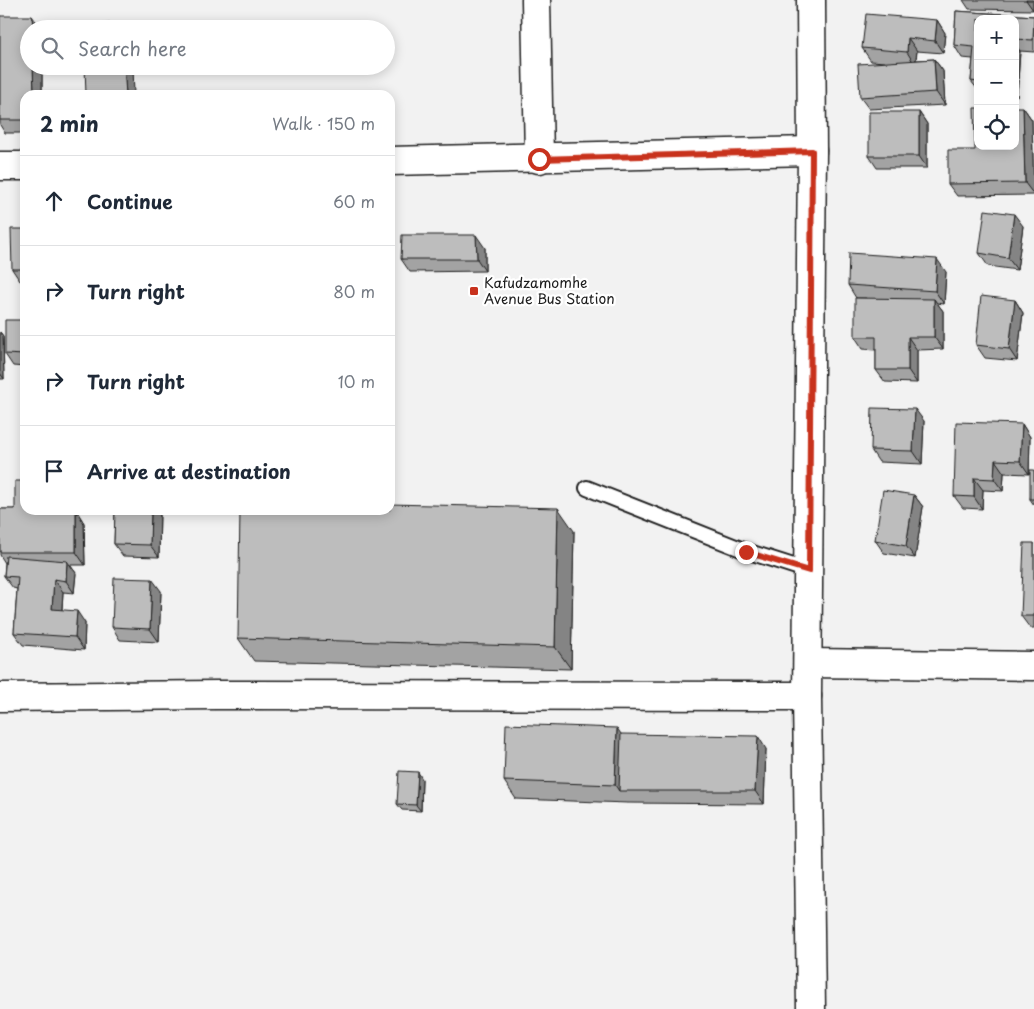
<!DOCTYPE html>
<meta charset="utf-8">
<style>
:root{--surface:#fff;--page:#f2f2f3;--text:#1f2937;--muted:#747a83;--line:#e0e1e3}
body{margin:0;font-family:"Playpen Sans",sans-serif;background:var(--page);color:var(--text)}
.controls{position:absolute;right:15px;top:15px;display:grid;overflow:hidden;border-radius:10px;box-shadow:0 2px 12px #0003}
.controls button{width:45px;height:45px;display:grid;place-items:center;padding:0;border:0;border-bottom:1px solid var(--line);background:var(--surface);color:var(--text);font:25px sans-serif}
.stop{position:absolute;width:15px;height:15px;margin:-11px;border:4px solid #c8321e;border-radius:50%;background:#fff}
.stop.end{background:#c8321e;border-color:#fff;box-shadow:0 1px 5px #0008}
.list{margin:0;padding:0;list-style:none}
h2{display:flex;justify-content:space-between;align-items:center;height:65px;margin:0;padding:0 20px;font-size:21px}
h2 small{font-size:16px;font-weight:400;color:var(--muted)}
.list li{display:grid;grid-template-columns:32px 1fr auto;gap:15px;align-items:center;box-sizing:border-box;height:90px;padding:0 20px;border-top:1px solid var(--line)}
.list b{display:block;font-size:19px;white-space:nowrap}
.list em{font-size:16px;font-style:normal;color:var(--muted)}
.icon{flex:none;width:28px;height:28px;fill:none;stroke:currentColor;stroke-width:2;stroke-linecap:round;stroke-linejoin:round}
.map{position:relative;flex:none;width:1034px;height:1009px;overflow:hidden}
.search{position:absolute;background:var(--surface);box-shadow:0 2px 12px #0003;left:20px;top:20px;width:375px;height:55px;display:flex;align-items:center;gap:12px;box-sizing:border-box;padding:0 18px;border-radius:28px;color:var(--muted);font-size:19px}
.panel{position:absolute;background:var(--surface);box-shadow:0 2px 12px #0003;left:20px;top:90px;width:375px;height:425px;border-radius:15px}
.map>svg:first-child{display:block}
</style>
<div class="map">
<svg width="1034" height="1009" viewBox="0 0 1034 1009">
<rect width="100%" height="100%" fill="#f2f2f2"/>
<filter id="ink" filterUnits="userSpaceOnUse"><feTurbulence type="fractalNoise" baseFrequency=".02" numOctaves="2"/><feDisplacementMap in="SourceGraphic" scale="10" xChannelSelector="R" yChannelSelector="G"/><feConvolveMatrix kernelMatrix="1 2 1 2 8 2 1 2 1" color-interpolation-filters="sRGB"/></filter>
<g filter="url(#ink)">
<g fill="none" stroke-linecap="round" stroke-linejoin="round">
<g stroke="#1c1c1c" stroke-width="18">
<polyline id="service" points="587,488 746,551 809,571"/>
</g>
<g stroke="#1c1c1c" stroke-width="31">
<g id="minor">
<polyline points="536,0 539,159"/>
<polyline points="390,161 812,151"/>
<polyline points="0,166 25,166"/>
<polyline points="809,663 1034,666"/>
<polyline points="0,697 217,695 807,696"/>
</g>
</g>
<g stroke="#1c1c1c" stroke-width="31">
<polyline id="tertiary" points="811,0 812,151 807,696 811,1009"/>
</g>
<use href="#service" stroke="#fff" stroke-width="14"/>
<use href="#minor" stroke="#fff" stroke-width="28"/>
<use href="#tertiary" stroke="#fff" stroke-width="28"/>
</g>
<g fill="#a3a3a3" stroke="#1c1c1c">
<polygon points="963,0 1033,0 1033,10 969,9"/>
<polygon points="956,11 1034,16 1034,52 1020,51 1017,96 1015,96 1015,19 978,19 978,90 971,81 973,59 962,58 954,45"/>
<polygon points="0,16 41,28 41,29 29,29 42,66 42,95 25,95 25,133 5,133 0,125"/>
<polygon points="937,20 945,33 943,53 917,51 916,60 934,59 943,71 945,105 869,109 860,97 885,62 871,61 862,48"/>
<polygon points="1023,107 1032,120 1034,195 957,196 948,184 975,150"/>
<polygon points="919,112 927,124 927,168 877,168 869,156"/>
<polygon points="1023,226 1017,270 988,266 979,253"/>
<polygon points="25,229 25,281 20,281 12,269"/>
<polygon points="485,248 485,271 410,272 401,259"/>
<polygon points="946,272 944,304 937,303 943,311 943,349 917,350 917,383 885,382 876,370 876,350 863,349 855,337 866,298 856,298 848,285"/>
<polygon points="1015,300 1023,313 1017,361 985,358 976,345"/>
<polygon points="25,320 25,367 13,366 5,354"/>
<polygon points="0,332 3,336 4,379 0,379"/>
<polygon points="924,421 922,464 879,462 871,450"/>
<polygon points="1022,424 1030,437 1029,474 1004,473 1003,491 983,490 982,509 963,508 954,496"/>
<polygon points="1034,470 1034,505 1030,499"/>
<polygon points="914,495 923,507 915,558 884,553 875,540"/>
<polygon points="0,509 76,510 84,523 85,565 70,565 76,573 74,593 63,592 62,610 85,623 84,650 23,645 14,633 17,589 13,588 4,576 5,563 0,555"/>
<polygon points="115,510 160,510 159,557 123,556 114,544"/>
<polygon points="574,531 571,669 254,661 238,638"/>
<polygon points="1034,543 1034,628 1030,628 1021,616"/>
<polygon points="161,591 159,642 120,640 112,627"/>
<polygon points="766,749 764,804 628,803 516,799 504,781"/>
<polygon points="422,779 421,811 402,810 397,804"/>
</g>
<g fill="#848484" stroke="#1c1c1c">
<polygon points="1026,0 1033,0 1033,10"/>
<polygon points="32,16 41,28 41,29 33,29"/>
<polygon points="937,20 945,33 943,53 935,41"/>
<polygon points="123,23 127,29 123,29"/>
<polygon points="908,38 917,51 915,65 907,52"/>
<polygon points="1015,44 1020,51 1017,96 1015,94"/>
<polygon points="934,59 943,71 945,105 936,92"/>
<polygon points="33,66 42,66 42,95 34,95"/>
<polygon points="124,66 133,66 134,95 126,95"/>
<polygon points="1023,107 1032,120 1034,195 1025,183"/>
<polygon points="919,112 927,124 927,168 919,156"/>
<polygon points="1014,214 1023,226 1017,270 1008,258"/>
<polygon points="476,235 485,248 485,271 477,259"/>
<polygon points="937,259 946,272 944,304 935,291"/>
<polygon points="934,299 943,311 943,349 934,337"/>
<polygon points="1015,300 1023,313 1017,361 1009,349"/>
<polygon points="0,332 3,336 4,379 0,373"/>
<polygon points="908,337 917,350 917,383 908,370"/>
<polygon points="915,409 924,421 922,464 913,451"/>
<polygon points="1022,424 1030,437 1029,474 1020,461"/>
<polygon points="995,460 1004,473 1003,491 994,479"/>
<polygon points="974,478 983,490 982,509 974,497"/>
<polygon points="914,495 923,507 915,558 906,546"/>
<polygon points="558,508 574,531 571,669 555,647"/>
<polygon points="76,510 84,523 85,565 76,552"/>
<polygon points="151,510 160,510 159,557 150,545"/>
<polygon points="67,561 76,573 74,593 66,581"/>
<polygon points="54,579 63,592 61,622 52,609"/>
<polygon points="152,579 161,591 159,642 150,629"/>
<polygon points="77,611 85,623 84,650 75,637"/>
<polygon points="617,728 629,746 619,791 615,785"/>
<polygon points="758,736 766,749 764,804 755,791"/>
<polygon points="418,772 422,779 421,811 416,805"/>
</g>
<g fill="#bdbdbd" stroke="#1c1c1c">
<polygon points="956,11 1034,16 1033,40 1015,39 1015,19 978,19 978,82 971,81 974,47 954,45"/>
<polygon points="866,14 937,20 935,41 908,38 907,52 862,48"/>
<polygon points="0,16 32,16 33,29 29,29 29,66 33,66 34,95 25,95 25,120 0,120"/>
<polygon points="123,23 123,29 83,29 83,24"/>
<polygon points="934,59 936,92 860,97 858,64"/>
<polygon points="85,66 124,66 126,95 86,95"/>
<polygon points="1015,107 1023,107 1025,183 948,184 948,150 975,150 974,108 978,108 978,146 1015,146"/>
<rect x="869" y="112" width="50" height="44"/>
<polygon points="985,210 1014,214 1008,258 979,253"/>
<polygon points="11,229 25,229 25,269 12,269"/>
<polygon points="402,235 476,235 477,259 401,259"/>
<polygon points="849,253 937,259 935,291 848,285"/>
<polygon points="981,296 1015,300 1009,349 976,345"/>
<polygon points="855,298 934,299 934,337 908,337 908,370 876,370 876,337 855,337"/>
<polygon points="5,320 25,320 25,355 5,354"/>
<rect x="22" y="389" width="3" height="27"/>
<polygon points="872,408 915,409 913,451 871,450"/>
<polygon points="956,422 1022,424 1020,461 995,460 994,479 974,478 974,497 954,496"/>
<rect x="1030" y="470" width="4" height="29"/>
<polygon points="15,481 25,481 25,510 76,510 76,552 0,552 0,509 15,509"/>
<polygon points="883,490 914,495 906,546 875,540"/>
<polygon points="390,504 558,508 555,647 238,638 240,510 390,510"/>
<polygon points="115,510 151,510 150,545 114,544"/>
<polygon points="1024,543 1034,543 1034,616 1021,616"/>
<polygon points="6,556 67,561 66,581 54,579 52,609 77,611 75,637 14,633 18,577 4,576"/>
<polygon points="114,578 152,579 150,629 112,627"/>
<polygon points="506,724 617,728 615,785 504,781"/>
<polygon points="621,734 758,736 755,791 619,791"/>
<polygon points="399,771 418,772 416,805 397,804"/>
</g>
</g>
<g fill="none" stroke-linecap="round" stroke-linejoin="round" filter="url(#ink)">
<polyline stroke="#c8321e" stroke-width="6" points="539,159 812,151 809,571 746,552"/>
</g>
<rect fill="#c8321e" stroke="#fff" stroke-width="2" x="469" y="286" width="10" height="10" rx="2.5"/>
<g text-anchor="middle" stroke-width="4.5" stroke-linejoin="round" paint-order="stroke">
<g font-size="14" fill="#1c1c1c" stroke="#fff" text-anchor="start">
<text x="484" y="288">Kafudzamomhe<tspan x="484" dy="16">Avenue Bus Station</tspan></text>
</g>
</g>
</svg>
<div class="controls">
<button>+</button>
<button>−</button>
<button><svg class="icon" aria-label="locate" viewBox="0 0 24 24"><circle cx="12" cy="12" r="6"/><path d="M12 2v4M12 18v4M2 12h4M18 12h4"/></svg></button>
</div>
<div class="stop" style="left:539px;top:159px"></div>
<div class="stop end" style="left:746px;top:552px"></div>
<div class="search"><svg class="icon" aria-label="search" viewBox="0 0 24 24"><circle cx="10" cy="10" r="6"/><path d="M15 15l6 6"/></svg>Search here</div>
<section class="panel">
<h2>2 min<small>Walk · 150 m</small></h2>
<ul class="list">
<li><svg class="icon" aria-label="ahead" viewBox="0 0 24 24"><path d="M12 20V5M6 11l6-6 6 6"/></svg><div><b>Continue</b></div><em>60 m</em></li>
<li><svg class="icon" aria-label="right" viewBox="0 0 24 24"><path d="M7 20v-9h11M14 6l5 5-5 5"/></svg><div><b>Turn right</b></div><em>80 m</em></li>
<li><svg class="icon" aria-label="right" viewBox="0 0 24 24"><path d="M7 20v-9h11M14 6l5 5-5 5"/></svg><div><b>Turn right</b></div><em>10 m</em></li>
<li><svg class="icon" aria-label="arrive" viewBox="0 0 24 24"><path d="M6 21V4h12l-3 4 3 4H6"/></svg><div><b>Arrive at destination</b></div></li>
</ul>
</section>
</div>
